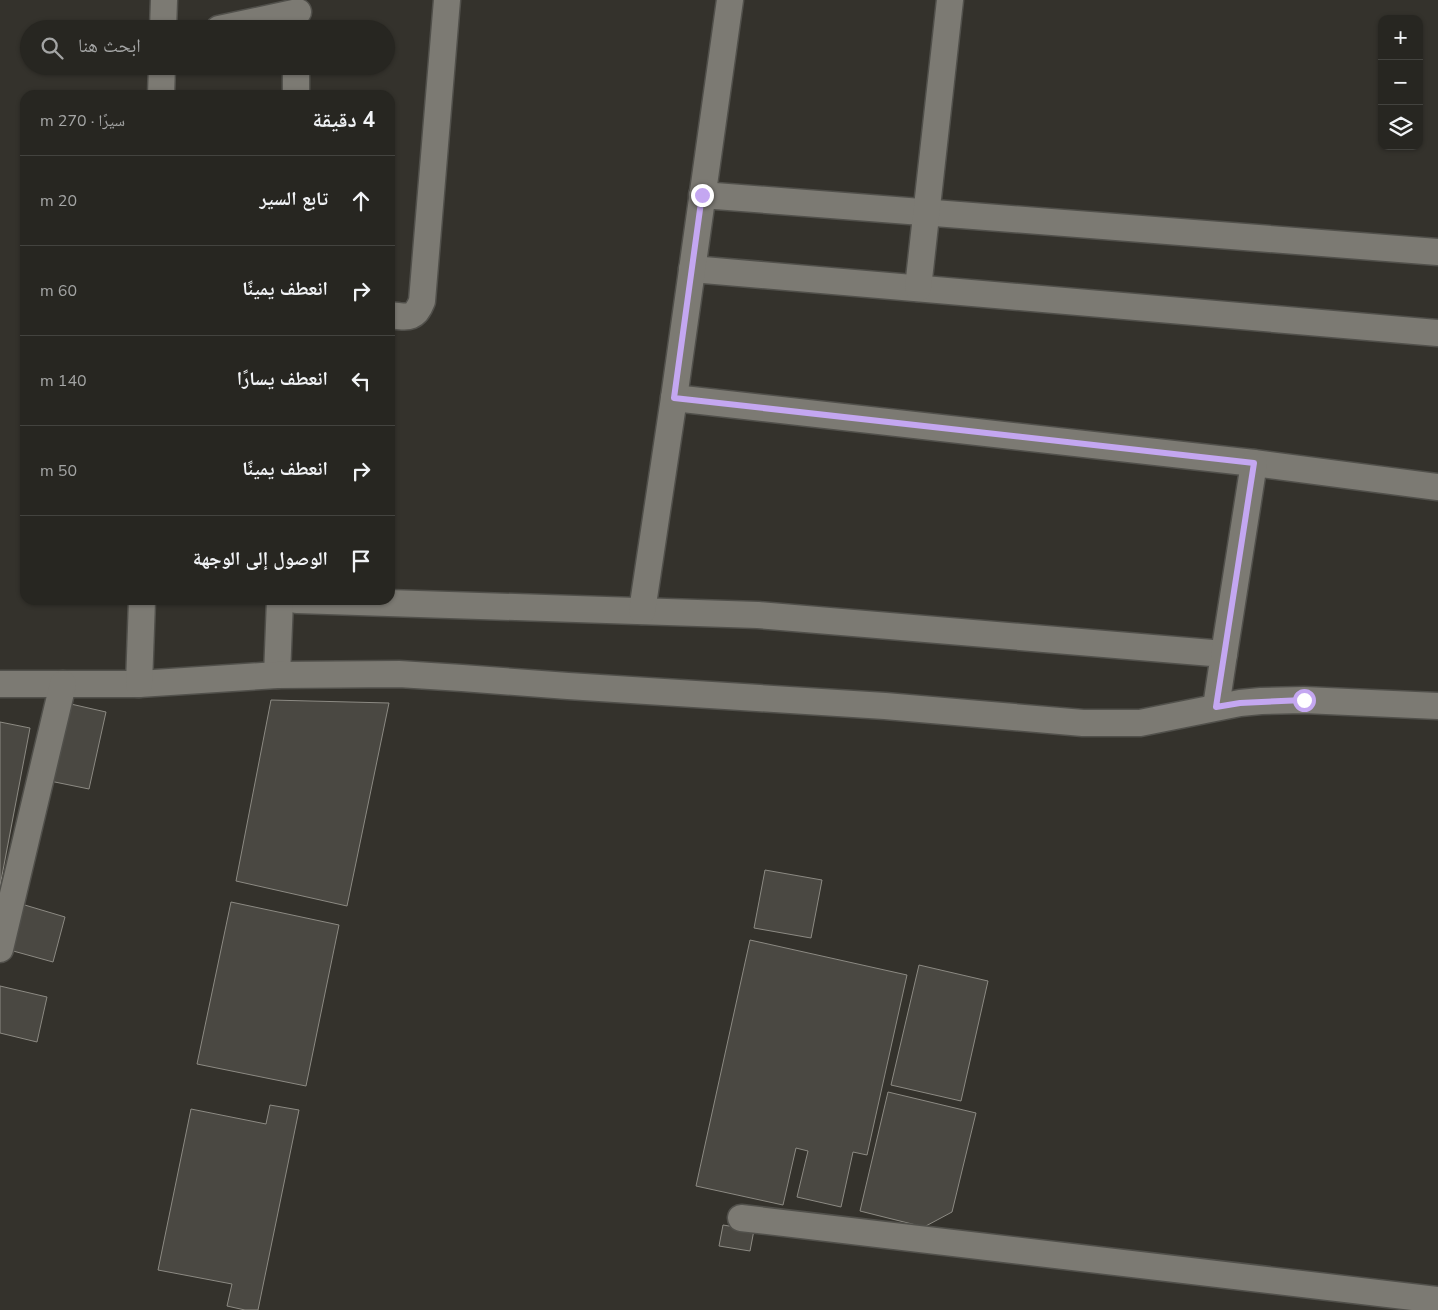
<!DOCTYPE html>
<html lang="ar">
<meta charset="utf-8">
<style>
:root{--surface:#272621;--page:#33322e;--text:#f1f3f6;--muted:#a4a5a5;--line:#43433f}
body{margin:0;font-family:"Nunito Sans","Noto Naskh Arabic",sans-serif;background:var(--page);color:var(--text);direction:rtl}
.controls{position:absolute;right:15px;top:15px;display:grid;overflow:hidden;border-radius:10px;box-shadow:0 1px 4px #0004}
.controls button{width:45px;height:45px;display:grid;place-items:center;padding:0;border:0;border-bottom:1px solid var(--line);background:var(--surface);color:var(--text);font:25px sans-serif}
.stop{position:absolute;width:15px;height:15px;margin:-11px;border:4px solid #c4a7f1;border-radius:50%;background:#fff}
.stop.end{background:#c4a7f1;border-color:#fff;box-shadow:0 1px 5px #0008}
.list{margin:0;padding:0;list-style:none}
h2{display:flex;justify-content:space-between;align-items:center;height:65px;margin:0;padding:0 20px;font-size:21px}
h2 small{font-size:16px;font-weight:400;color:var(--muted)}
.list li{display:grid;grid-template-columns:32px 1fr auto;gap:15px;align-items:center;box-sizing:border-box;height:90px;padding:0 20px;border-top:1px solid var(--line)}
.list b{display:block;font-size:19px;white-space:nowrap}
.list em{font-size:16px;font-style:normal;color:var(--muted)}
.icon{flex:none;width:28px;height:28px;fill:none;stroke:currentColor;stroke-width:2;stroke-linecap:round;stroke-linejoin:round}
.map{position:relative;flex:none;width:1438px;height:1310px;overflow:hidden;direction:ltr}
.search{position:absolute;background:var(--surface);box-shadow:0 1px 4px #0004;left:20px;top:20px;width:375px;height:55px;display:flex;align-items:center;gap:12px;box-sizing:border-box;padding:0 18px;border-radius:28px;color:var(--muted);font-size:19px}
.panel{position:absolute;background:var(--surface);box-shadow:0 1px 4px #0004;left:20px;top:90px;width:375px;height:515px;border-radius:15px;direction:rtl}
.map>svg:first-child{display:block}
</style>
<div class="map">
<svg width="1438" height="1310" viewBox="0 0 1438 1310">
<rect width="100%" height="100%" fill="#34322c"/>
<g fill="#4a4842" stroke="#8c8a83">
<polygon points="271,700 389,703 347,906 236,881"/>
<polygon points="62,702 106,712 89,789 45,780"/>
<polygon points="0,722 30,728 0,886"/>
<polygon points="765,870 822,880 811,938 754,928"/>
<polygon points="231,902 339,925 306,1086 197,1064"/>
<polygon points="18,903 65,917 53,962 6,949"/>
<polygon points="750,940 907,975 867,1155 853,1152 841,1207 797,1197 808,1151 796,1148 783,1205 696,1186"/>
<polygon points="919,965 988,981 961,1101 891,1085"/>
<polygon points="0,986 47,997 37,1042 0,1033"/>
<polygon points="888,1092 976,1113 952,1212 924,1227 860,1211"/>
<polygon points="270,1105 299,1110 258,1310 245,1310 227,1306 232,1284 158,1270 191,1109 266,1124"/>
<polygon points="723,1225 754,1230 750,1251 719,1246"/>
</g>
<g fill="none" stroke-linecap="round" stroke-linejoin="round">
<g stroke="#51504b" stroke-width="29">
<g id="street">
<polyline points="163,29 164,0"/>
<polyline points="219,29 298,12"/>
<polyline points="161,95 162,66"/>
<polyline points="296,95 296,66"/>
<polyline points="702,195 1438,252"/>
<polyline points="692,269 1438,333"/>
<polyline points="918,288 950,0"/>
<path d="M390,315C407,317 415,320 422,301L447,0"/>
<polyline points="674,398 1254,463 1438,487"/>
<polyline points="297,600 758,615 1224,654 1216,707"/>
<polyline points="642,611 674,398 730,0"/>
<polyline points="1224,654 1254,463"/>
<polyline points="277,675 280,600"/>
<polyline points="0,684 139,684 277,675 399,674 462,678 568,686 885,706 1083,723 1140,723 1240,703 1261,701 1304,700 1438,706"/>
<polyline points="139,684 142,600"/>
<polyline points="0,949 63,684"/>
<polyline points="741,1218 1438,1300"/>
</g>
</g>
<use href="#street" stroke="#7c7a73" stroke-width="26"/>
</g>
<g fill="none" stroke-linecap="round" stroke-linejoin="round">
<polyline stroke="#c4a7f1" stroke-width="6" points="702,195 674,398 1254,463 1216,707 1240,703 1304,700"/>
</g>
</svg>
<div class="controls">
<button>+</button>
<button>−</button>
<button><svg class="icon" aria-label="layers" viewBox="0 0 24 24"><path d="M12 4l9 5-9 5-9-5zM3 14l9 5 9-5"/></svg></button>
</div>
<div class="stop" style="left:1304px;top:700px"></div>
<div class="stop end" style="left:702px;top:195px"></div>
<div class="search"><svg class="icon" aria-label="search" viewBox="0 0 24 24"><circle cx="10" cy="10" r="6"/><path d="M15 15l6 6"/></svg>ابحث هنا</div>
<section class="panel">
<h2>4 دقيقة<small>سيرًا · 270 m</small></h2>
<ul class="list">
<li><svg class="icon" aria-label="ahead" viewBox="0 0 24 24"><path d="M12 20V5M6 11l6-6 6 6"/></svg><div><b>تابع السير</b></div><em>20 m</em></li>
<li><svg class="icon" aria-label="right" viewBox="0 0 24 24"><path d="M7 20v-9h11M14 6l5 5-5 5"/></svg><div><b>انعطف يمينًا</b></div><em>60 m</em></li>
<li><svg class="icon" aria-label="left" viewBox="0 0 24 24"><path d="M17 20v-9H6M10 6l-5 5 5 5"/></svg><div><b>انعطف يسارًا</b></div><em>140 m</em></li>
<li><svg class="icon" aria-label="right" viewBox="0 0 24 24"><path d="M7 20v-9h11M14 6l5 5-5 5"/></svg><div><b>انعطف يمينًا</b></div><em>50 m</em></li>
<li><svg class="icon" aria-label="arrive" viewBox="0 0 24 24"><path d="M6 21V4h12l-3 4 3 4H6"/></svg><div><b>الوصول إلى الوجهة</b></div></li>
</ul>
</section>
</div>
